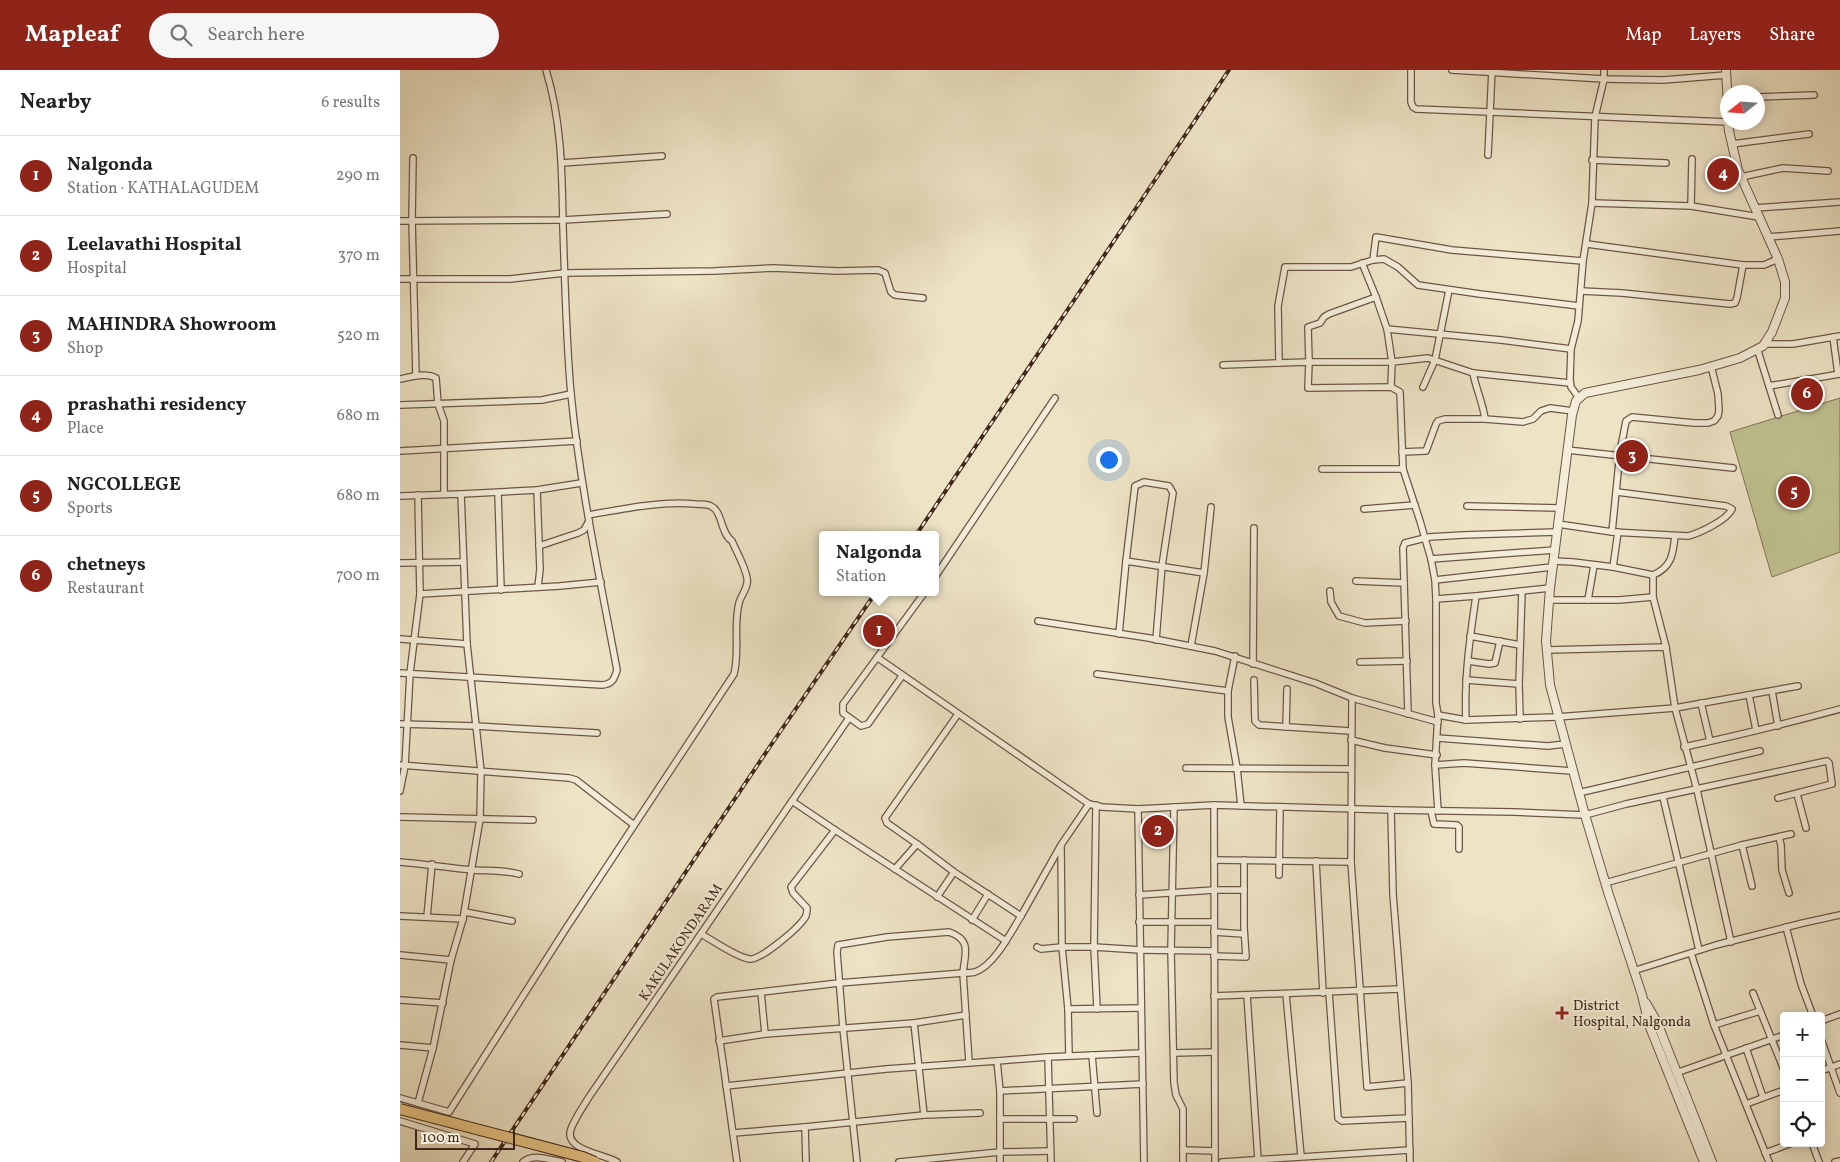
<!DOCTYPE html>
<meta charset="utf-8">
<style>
:root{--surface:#fff;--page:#f6f6f6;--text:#222;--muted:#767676;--line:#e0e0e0;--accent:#8f2418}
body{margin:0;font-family:Vollkorn,serif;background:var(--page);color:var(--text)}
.controls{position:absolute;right:15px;bottom:15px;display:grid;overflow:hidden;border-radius:5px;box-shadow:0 2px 12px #0003}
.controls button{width:45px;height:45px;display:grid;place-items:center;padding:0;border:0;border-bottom:1px solid var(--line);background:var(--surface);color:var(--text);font:25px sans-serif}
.compass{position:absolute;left:1320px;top:15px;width:45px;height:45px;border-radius:50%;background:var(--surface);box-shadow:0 2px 12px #0003;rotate:253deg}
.scale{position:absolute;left:15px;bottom:12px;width:100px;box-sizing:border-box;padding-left:5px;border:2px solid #42271b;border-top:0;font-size:14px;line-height:18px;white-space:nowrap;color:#42271b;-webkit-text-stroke:4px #f3edd9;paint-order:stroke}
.you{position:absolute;left:708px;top:389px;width:18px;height:18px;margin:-12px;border:4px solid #fff;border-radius:50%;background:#1a73e8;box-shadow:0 0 0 8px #1a73e833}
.badge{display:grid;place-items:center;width:32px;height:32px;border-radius:50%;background:var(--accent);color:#fff;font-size:16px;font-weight:700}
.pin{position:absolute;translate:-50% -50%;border:2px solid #fff;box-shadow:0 1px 5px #0006}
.popup{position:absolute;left:419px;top:461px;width:120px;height:65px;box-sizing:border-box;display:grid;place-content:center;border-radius:5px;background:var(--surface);filter:drop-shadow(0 1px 4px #0005);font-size:16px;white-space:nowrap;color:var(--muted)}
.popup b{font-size:19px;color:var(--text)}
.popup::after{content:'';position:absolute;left:50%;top:100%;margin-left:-10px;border:10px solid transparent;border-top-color:var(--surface)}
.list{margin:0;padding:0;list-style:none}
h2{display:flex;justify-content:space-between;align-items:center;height:65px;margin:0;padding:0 20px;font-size:21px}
h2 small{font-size:16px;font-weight:400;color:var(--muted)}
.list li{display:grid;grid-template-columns:32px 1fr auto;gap:15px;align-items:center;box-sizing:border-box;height:80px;padding:0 20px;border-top:1px solid var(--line)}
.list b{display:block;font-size:19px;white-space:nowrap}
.list p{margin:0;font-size:16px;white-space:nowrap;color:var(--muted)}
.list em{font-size:16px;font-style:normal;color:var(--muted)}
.icon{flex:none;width:28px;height:28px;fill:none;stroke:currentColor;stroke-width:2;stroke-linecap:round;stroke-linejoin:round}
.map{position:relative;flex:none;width:1440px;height:1092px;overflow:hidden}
header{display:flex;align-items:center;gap:30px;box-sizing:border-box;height:70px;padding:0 25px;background:var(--accent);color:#fff}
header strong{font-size:24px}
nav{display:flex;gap:28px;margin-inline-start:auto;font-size:18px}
.search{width:350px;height:45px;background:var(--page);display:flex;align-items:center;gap:12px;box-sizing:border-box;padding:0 18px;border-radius:28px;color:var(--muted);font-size:19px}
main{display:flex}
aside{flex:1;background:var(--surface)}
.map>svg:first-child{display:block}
</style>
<header>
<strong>Mapleaf</strong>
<div class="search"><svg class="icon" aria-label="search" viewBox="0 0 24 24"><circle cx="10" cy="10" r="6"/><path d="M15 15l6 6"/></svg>Search here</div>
<nav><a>Map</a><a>Layers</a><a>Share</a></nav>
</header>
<main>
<aside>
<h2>Nearby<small>6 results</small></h2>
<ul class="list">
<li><span class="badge">1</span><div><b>Nalgonda</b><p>Station · KATHALAGUDEM</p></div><em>290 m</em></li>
<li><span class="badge">2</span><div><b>Leelavathi Hospital</b><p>Hospital</p></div><em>370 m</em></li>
<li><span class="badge">3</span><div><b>MAHINDRA Showroom</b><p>Shop</p></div><em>520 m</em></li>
<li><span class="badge">4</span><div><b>prashathi residency</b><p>Place</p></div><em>680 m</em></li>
<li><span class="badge">5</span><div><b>NGCOLLEGE</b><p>Sports</p></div><em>680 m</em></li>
<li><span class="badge">6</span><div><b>chetneys</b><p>Restaurant</p></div><em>700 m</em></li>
</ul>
</aside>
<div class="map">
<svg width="1440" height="1092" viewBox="0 0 1440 1092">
<rect width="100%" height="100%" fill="#ede3c5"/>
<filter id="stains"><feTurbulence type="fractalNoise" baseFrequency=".004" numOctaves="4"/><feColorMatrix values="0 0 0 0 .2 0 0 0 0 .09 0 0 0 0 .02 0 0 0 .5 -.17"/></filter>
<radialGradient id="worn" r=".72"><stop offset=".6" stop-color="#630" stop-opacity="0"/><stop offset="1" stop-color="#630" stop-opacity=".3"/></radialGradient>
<polygon fill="#c0c190" stroke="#817456" points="1440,328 1440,482 1372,507 1330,362"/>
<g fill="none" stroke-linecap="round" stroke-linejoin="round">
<g stroke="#6d5646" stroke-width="8">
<g id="minor">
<polyline points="1011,0 1011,32 1013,37 1016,39 1328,52"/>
<polyline points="1052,0 1204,9 1263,10 1326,5"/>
<polyline points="1358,27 1414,25"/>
<polyline points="1332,74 1409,64"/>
<polyline points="1088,85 1092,0"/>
<polyline points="13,88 12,150 16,306"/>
<polyline points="1192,90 1266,93"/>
<polyline points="162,93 262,86"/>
<polyline points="1341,107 1383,98 1428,101"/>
<polyline points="1192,133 1291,136 1292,89"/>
<polyline points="1291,136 1359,147"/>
<polyline points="1355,138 1440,132"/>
<polyline points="0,151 163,150 267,144"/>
<polyline points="1368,167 1440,161"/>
<polyline points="1187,174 1343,195 1364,195 1378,189"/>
<polyline points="973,190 976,167 1052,180 1183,191"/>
<polyline points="962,193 976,227"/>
<polyline points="0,209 110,209 164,203 314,201 374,198 437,201 478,200 485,203 491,222 495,225 523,228"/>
<polyline points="1181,221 1222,223 1330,234 1335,233 1337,228 1343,195"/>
<polygon points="976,227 987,259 992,292 909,292 908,257 920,253 924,247 929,244"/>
<polyline points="987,259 1101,270 1171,279"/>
<polyline points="1433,267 1438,304"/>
<polyline points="1364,274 1393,274 1440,266"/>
<polyline points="1357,278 1378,345"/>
<polyline points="879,293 878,236 885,197 951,197 973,190 984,189 998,197 1018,215 1080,224 1179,236"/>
<polyline points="823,295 909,292 908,318 991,317 1000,322 1003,399 1020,451 1031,489 1035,510 1036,529 1036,633 1038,645 1035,695 1038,741"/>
<path d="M1073,303C1076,319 1083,333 1085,349"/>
<path d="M0,309C11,307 26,302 36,308L38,334L44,351V424"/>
<polyline points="1369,316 1440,304"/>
<polyline points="991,317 992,292 1028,288 1073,303 1170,313"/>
<polyline points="1023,317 1035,290 1049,220"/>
<polyline points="1179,328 1171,317 1170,309 1171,279 1178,251 1183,191 1192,133 1195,47 1204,9 1204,0"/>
<polyline points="0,335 142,330 171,324"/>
<polyline points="1167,380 1333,398"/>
<polyline points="0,381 177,371"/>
<polyline points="1002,382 1026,381 1036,354 1038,351 1045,349 1085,349 1123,352 1133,349 1141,341 1150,338 1173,341"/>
<polyline points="922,399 1003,399"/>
<polyline points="137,420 140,499 138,517"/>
<polyline points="98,423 101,520"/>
<polyline points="61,424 137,420 181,413"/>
<polyline points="0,426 61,424 67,574 81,701 80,749 63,849 51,890 33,978 18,1033"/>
<polyline points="1067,436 1160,438"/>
<polyline points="964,439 1015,435"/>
<polyline points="1158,454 1212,462 1220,382 1226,351 1232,347 1294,353 1308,353 1314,351 1318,346 1319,340 1318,324 1311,296"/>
<path d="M1212,462L1288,466C1300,463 1327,450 1332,439L1326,436L1217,422"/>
<polyline points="139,476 178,463 184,460 189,451"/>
<polyline points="1031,489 1155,480"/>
<polyline points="1153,491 1173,492 1213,497 1218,462"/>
<polyline points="0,493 63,492"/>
<path d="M1213,497L1253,505C1272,497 1273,484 1275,466"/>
<polyline points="1253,505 1253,527 1266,577"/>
<polyline points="535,507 655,328"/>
<polyline points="1035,510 1152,497"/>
<polyline points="956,511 1004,513"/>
<polyline points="930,521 931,532 939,546 965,553 1006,551"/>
<polyline points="20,524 160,516 201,512"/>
<polyline points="1036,529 1076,526"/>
<polyline points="1149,530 1219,530 1253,527"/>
<polyline points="1188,530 1194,495"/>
<polyline points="638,551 749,568 815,581 915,613 952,628 1038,652"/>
<polyline points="719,564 726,491"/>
<polyline points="1070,566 1120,575"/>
<polyline points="0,569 67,574"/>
<polyline points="756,570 762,496 773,423 769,416 744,412 735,416 726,491 804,503"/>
<polyline points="791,576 804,503 811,437"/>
<polyline points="1147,580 1266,577 1275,638 1297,720 1331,872"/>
<polyline points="835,586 828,621 828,647 837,698 841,736"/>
<polyline points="478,588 689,734 702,737 738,739 814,735 991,740 1114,742 1185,745 1226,734 1427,691 1429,693 1432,714 1378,728"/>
<polyline points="1068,591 1089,594 1095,593 1100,571"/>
<polyline points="960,592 1007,591"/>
<polyline points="853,594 854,458"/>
<path d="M0,603L202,615C212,614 214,610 217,600C200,508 180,417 171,324C166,269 165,213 163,157C162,104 162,52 146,0"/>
<polyline points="697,604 828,621"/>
<polyline points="502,606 468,654 461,656 443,643 443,634 525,522"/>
<polyline points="854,610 855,651 859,655 950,661"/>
<polyline points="1066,610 1119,614"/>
<polyline points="1372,621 1378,656"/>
<polyline points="1349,625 1356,660"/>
<polyline points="952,628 951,792 967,1017 1008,1013"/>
<polyline points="1301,633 1310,671"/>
<polyline points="1008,644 1003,478 1005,473 1029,467 1063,465 1157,462"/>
<polyline points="1038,645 1066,650 1157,647 1275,638 1398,616"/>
<polyline points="1120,649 1119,614 1122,521"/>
<path d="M1066,650C1064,608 1070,567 1076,526L1150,518"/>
<polyline points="0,654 75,656 197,663"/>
<polyline points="886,657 887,619"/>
<polyline points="1037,668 1148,676 1165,674"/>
<polyline points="951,670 985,678 1037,685"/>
<path d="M1284,677C1336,666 1388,653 1440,639"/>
<polyline points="0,695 169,708 176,710 234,755"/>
<polyline points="1035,695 1064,693 1172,701"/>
<polyline points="786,698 950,699"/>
<polyline points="0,721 5,696 10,603 20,524 18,425"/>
<polyline points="1178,723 1360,681"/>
<polyline points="1397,724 1406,758"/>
<polyline points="1263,727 1299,880"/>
<polyline points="392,731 435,760"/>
<polyline points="696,735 694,877 741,880 814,881"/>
<polyline points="814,735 815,1092"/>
<polyline points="774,737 771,880 774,1013 776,1025 783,1039 783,1092"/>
<polyline points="738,739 744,1092"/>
<polyline points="991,740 993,824 1008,1013 1010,1092"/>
<polyline points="1031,741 1034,754 1057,755 1059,757 1059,779"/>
<polyline points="0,747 133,750"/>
<polyline points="1379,767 1381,775 1382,800 1389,823"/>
<polyline points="517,774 487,753 485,748 558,644"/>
<polyline points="1342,775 1352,816"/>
<polyline points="661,777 662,877 694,877 697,939"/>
<polyline points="814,790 951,792"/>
<polyline points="916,791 923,923"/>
<path d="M0,792C25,794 49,798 73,800C89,801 104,800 119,804"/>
<polyline points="495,799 606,871"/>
<polyline points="879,805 880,737"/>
<polyline points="1205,813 1342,775 1391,764"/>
<polyline points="739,825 814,820 844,820"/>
<polyline points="537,827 554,802"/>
<polyline points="65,842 112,851"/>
<polyline points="0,846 63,849"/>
<polyline points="27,847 32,794"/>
<polyline points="572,850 588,824"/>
<polyline points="739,852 814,852"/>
<polyline points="1386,857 1401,914 1413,946"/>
<polyline points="814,862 844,864"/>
<path d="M301,864C314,871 334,886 349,889C360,891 397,859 404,849C407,846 407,842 407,838L393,823L391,817L435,760L495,799L517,774L554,802L621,846L661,775L689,734"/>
<polyline points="637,877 641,879 662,877 668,939 669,986"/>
<polyline points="1291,883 1314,955 1369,1092"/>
<polyline points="0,885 51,890"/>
<polyline points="814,886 846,887 844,857 844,790"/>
<polyline points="1233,901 1316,875 1403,853 1440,845"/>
<polyline points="361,922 439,913 563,903 569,992"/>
<polyline points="929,922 938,1048 942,1051 1009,1048"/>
<polyline points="1353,923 1384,1000"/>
<polyline points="886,924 901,1086"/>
<polyline points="847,925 858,1090"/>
<polyline points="814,926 1000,919"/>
<polyline points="0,930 43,933"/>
<polyline points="668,939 741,938"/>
<polyline points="1421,951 1440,944"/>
<polyline points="514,953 566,945"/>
<polyline points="1314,955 1360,941"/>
<polyline points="1421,969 1440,1023"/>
<polyline points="319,971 365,964 514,953 524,1045"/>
<polyline points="0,975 33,978"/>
<polyline points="1346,978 1363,1027"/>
<polyline points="774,983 814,982"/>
<polyline points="692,985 697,1043"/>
<polyline points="597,991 648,987"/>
<polyline points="1421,1001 1440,994"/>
<polyline points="1276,1003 1384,965"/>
<polyline points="326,1016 486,999 597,991 600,1021 600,1092"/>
<polyline points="600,1021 743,1014"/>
<path d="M0,1028L49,1042L165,860L334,604C340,581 333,557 339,533C341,525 349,517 347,508C345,496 337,483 332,471C320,463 323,442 311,436C307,434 300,434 295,434C259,431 223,439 188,445"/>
<polyline points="1346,1034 1384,1020"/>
<polyline points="600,1049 674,1049"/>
<polyline points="0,1051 75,1074 63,1092"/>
<polyline points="405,1057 524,1045 580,1043"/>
<polyline points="333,1063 405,1057 406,1092"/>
<polyline points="1412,1073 1419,1092"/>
<polyline points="783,1080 815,1081"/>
<polyline points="1365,1083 1392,1073"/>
<path d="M123,1092C133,1083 150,1090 162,1092"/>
<path d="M217,1092C204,1084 163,1080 171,1059C175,1048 183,1037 189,1027L449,648"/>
<polyline points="337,1092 314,929 317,927 361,922 365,964"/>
<path d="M457,1092L443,958L437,882L438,875L487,867L549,862C572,870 565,883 563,903C567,903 571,903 575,902C594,896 611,862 621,846"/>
<polyline points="499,1092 600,1082 650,1081"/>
<polyline points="651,1092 648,987 741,983"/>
<polyline points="822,1092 1010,1080"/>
<polyline points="1435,1092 1440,1091"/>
</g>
</g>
<g stroke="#6d5646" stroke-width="10">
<g id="tertiary">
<polyline points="1326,0 1328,36"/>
<polyline points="1246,933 1257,952 1312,1092"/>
<polyline points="1304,1092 1249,955 1242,925 1208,822 1185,745 1150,615 1146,571 1150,518 1172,345 1176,331 1185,323 1299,300 1340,288 1363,276 1372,262 1385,228 1385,212 1378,189 1338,100 1329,61 1328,52"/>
</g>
</g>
<use href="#minor" stroke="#f3edd9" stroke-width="5.5"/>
<use href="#tertiary" stroke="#f3edd9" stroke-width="8"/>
<g stroke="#42271b" stroke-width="4">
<g id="rail">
<polyline points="516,465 829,0"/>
<polyline points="91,1092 371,675 476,522"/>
</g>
</g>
<use href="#rail" stroke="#f3edd9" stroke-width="2" stroke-dasharray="5.5" stroke-linecap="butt"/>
<g stroke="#42271b" stroke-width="12" stroke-linecap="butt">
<polyline id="trunk-bridge" points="0,1039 183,1087 195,1092"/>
</g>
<use href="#trunk-bridge" stroke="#e6c282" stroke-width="10"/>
</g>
<path fill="#8f2418" stroke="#f3edd9" stroke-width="2" d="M1159.5 935.5h5v5h5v5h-5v5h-5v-5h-5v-5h5z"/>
<g text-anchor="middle" stroke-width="4" stroke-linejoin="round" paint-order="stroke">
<g font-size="14" fill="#42271b" stroke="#f3edd9">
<text transform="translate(280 872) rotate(-56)" y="5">KAKULAKONDARAM</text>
</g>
<g font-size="14" fill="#42271b" stroke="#f3edd9" text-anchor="start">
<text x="1173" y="940">District<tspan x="1173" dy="16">Hospital, Nalgonda</tspan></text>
</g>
</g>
<rect width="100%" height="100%" filter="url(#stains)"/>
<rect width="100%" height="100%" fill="url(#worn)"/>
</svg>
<div class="controls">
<button>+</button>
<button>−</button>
<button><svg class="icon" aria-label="locate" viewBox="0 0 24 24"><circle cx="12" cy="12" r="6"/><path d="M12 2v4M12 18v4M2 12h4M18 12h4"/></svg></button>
</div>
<svg class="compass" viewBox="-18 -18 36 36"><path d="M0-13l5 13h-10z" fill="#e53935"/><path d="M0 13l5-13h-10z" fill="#767676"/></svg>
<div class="scale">100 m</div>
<div class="you"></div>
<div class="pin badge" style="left:479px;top:561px">1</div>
<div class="popup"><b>Nalgonda</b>Station</div>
<div class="pin badge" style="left:758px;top:761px">2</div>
<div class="pin badge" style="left:1232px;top:386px">3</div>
<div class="pin badge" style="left:1323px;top:104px">4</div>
<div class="pin badge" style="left:1394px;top:422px">5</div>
<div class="pin badge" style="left:1407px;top:324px">6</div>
</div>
</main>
